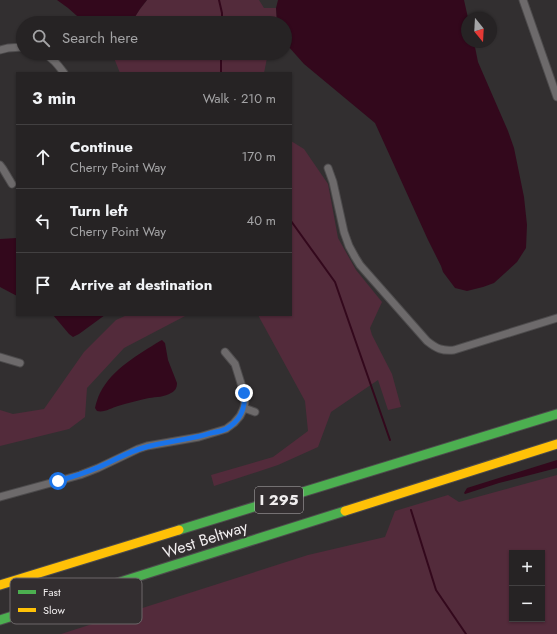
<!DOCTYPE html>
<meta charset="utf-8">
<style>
:root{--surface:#262324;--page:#322f31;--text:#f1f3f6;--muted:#a4a4a6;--line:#424041}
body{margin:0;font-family:Jost,sans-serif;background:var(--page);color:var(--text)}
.controls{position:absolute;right:12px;bottom:12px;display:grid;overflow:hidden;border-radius:0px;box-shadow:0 1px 3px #0004}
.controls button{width:36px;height:36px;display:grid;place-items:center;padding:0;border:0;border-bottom:1px solid var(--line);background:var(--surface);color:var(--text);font:20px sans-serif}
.compass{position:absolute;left:461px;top:12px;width:36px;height:36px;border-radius:50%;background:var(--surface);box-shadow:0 1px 3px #0004;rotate:162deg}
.stop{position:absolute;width:12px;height:12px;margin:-9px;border:3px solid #1a73e8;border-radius:50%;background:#fff}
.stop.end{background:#1a73e8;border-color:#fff;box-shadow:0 1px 4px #0008}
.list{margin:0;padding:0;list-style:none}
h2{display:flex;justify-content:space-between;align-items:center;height:52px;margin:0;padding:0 16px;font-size:17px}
h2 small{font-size:13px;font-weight:400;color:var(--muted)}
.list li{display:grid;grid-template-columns:26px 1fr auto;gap:12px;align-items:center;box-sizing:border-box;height:64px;padding:0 16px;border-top:1px solid var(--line)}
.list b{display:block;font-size:15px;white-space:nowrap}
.list p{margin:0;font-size:13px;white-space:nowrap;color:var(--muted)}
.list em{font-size:13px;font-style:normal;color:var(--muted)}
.icon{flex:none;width:22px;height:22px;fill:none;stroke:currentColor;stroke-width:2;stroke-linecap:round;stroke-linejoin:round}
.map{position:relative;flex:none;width:557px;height:634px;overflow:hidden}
.search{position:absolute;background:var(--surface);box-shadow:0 1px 3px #0004;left:16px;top:16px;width:276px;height:44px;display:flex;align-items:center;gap:10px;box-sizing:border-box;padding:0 14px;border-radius:22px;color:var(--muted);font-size:15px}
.panel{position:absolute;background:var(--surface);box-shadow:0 1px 3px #0004;left:16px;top:72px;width:276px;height:244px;border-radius:0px}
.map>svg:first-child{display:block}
</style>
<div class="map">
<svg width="557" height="634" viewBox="0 0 557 634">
<rect width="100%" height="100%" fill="#322f30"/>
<g fill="#532b3b" fill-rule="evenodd">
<polygon points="147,0 259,0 264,8 276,8 277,23 131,23 140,9"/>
<polygon points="112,53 268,53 264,73 120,73"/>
<polygon points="291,141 304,149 328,184 338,238 356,270 382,302 370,328 372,335 392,374 401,407 388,410 378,380 331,412 318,447 278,465 214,486 211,475 273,457 308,431 305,401 258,315 291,315"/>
<polygon points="127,315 187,315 124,348 87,388 85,417 69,429 0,446 0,410 13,414 44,409 84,352 116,320"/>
<path d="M557,475V634H61L308,555L385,537L395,511L448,495L459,502ZM512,553H542V619H512Z"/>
</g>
<g fill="#33081c">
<polygon points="57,0 147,0 140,9 131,23 85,23 68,8"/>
<polygon points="278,0 464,0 468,18 467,18 467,42 474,42 478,62 508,131 514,148 524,197 527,225 526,248 517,262 494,283 483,287 467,291 455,288 443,272 441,266 428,240 375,123 304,64 288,46 285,41 285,23 277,23 276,8"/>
<polygon points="17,238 17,296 0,287 0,239"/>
<polygon points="53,315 105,315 79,334 73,337 69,334"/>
<path d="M162,340L165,343L168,360L177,383C177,388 175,391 171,393C165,397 156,397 149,398C139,400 128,403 118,406C111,408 104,413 97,411L95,408C96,403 98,397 100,393C113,368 138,355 160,341Z"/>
<polygon points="557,460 557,468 499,483 465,494 464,493 467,488"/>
</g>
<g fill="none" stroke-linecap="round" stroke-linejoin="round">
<g stroke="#33081c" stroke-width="2">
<polyline points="219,0 222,13 222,23"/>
<polyline points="221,73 221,53"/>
<polyline points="291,221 335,282 390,440"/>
<polyline points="411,510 436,590 466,634"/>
</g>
<g stroke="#4d4b4c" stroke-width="9">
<g id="street">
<polyline points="523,0 557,97"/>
<polyline points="0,50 8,48 23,47"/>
<path d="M43,53C52,57 58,65 64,73"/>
<polyline points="0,165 3,169 12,184"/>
<path d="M328,168L333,182L344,232L349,246L355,257L360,265L427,341C437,349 442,351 454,350L557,318"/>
<polyline points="0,357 20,363"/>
<polyline points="244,408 255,412"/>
<polyline points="0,497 80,475 98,468 138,449 147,446 199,437 226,429 234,423 240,416 244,408 245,401 244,393 235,364 225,352"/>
</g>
</g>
<g stroke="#4d4b4c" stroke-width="11">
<g id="fast">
<polyline points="179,530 557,414"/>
<polyline points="0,620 345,511"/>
</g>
</g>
<g stroke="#4d4b4c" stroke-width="11">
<g id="slow">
<polyline points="345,511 557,444"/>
<polyline points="0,585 179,530"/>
</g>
</g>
<use href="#street" stroke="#6d6a6b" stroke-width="7"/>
<use href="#fast" stroke="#4caf50" stroke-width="9"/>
<use href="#slow" stroke="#ffc107" stroke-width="9"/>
</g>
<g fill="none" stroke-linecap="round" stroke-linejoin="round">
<path stroke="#1a73e8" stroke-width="5" d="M58,481C72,477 85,473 99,467C114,461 129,451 146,447C167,441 190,440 211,433C216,432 222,431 226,429C240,421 246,408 244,393"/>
</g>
<g text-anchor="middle" stroke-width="4" stroke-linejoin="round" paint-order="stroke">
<rect fill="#332e30" stroke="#b7b4b5" stroke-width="1" x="255" y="487" width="48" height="26" rx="3"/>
<g font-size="15" font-weight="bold" fill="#f0edee">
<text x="279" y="505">I 295</text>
</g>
<g font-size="16" fill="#f0edee" stroke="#332e30">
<text transform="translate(205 539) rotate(-18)" y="6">West Beltway</text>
</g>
</g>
<rect x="10" y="578" width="132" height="46" rx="6" fill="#332e30" stroke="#6c6769" stroke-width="1"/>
<rect x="18" y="590" width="18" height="4" fill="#4caf50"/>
<rect x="18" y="608" width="18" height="4" fill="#ffc107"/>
<g font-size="11" fill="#f0edee">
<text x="43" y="596">Fast</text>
<text x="43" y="614">Slow</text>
</g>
</svg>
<div class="controls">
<button>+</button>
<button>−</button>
</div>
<svg class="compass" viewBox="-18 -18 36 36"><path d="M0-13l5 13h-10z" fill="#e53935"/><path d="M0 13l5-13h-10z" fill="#a4a4a6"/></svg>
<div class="stop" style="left:58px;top:481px"></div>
<div class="stop end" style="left:244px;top:393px"></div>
<div class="search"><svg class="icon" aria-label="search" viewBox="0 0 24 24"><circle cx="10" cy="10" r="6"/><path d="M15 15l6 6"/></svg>Search here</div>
<section class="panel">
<h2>3 min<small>Walk · 210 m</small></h2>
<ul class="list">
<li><svg class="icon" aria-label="ahead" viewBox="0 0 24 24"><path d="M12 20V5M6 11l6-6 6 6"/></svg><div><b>Continue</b><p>Cherry Point Way</p></div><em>170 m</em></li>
<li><svg class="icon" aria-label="left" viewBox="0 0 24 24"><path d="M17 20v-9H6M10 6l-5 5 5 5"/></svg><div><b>Turn left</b><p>Cherry Point Way</p></div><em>40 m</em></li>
<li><svg class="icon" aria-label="arrive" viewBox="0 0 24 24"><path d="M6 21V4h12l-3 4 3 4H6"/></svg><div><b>Arrive at destination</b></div></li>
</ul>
</section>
</div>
